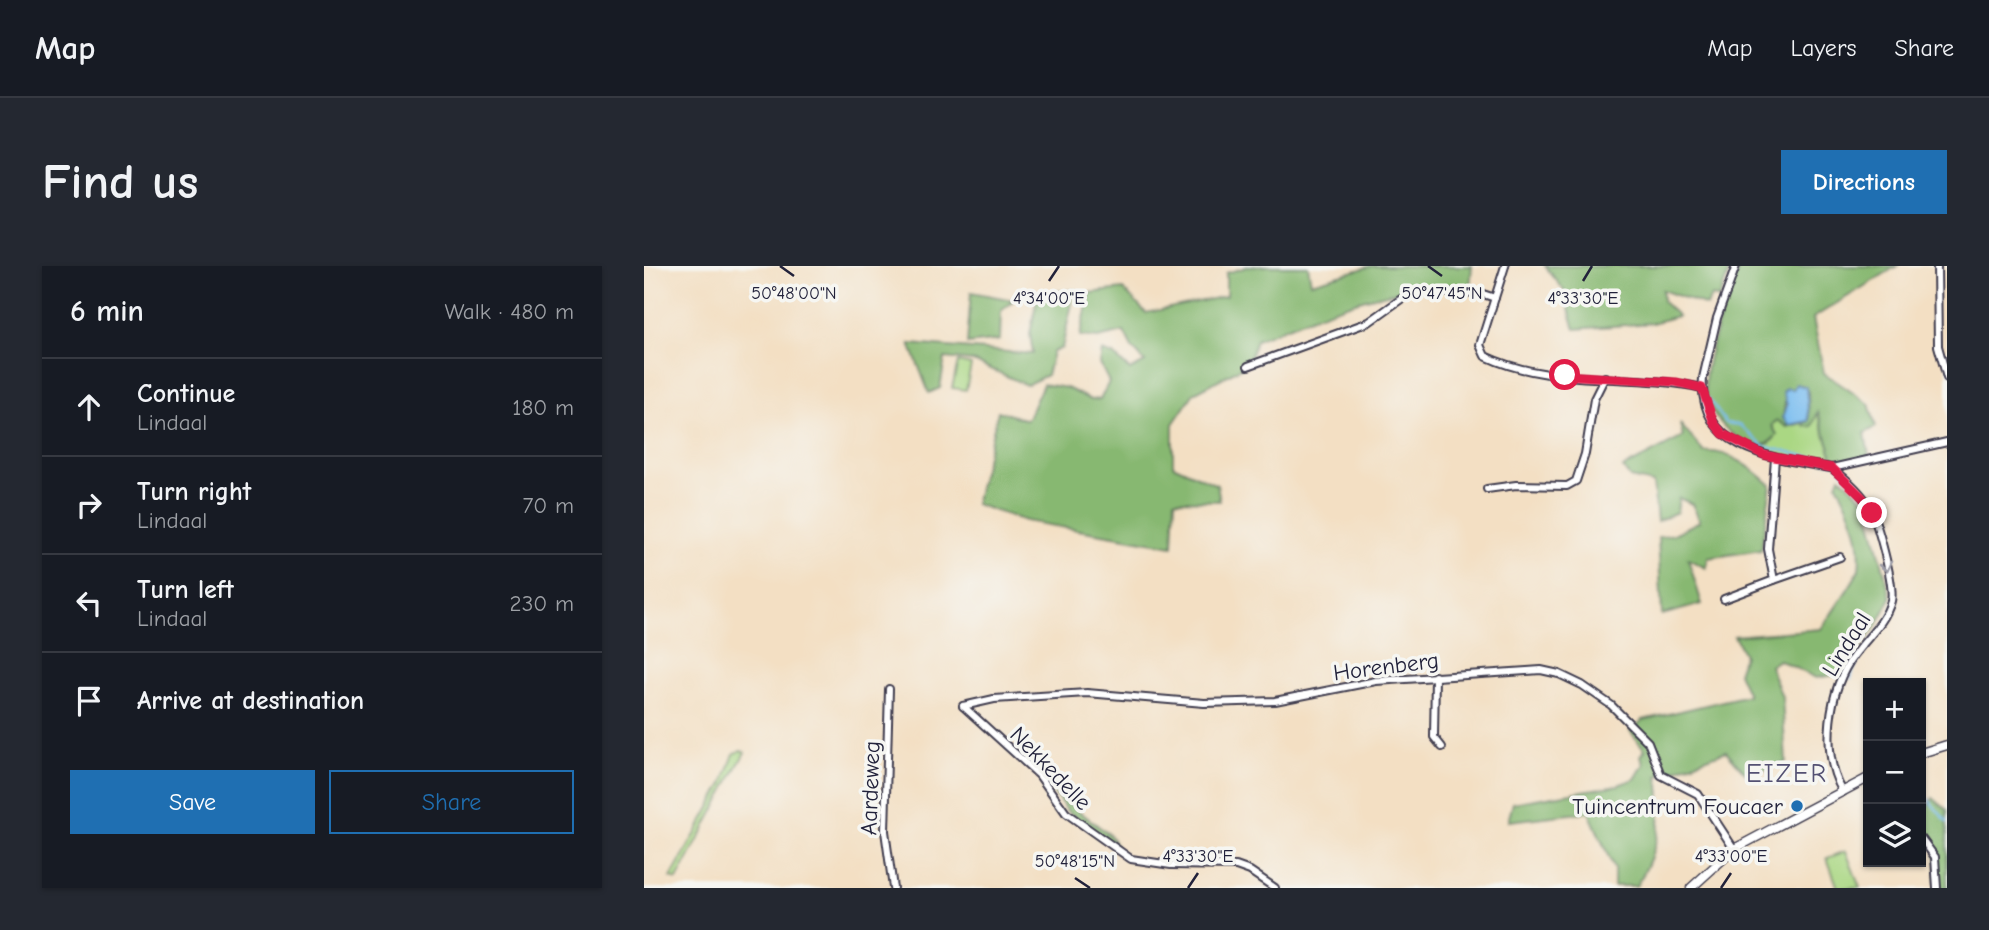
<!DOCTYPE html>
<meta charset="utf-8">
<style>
:root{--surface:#171b24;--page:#242831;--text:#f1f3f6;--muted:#9ea1a6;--line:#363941;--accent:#1f6fb2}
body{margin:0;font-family:"Comic Neue",sans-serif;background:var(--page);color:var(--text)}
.controls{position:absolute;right:21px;bottom:21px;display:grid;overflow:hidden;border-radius:0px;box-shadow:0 2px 5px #0004}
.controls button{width:63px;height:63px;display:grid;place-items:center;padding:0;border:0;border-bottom:2px solid var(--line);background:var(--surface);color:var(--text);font:35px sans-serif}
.stop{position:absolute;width:21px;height:21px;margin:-16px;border:5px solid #e11d48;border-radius:50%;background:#fff}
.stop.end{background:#e11d48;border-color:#fff;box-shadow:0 2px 7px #0008}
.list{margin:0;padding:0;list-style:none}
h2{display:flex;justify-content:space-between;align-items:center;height:91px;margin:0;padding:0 28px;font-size:30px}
h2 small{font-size:23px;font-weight:400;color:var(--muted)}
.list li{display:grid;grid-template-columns:46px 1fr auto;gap:21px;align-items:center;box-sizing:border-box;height:98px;padding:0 28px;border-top:2px solid var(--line)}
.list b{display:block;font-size:26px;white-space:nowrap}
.list p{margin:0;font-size:23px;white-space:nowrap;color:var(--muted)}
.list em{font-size:23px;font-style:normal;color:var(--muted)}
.actions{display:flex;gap:14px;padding:21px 28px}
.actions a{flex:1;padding:16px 0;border:2px solid var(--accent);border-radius:0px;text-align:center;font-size:24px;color:var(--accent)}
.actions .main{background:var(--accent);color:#fff}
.icon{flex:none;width:38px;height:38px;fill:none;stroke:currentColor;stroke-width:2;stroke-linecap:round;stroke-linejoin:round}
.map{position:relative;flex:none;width:1303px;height:622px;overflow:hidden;border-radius:0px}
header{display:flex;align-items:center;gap:42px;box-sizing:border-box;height:98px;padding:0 35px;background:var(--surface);border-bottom:2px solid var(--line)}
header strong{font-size:33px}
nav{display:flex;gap:38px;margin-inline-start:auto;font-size:24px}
.intro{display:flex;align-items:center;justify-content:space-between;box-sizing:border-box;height:168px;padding:0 42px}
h1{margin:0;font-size:49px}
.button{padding:18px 32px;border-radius:0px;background:var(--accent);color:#fff;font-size:24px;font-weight:700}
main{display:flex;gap:42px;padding:0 42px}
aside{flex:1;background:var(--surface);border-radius:0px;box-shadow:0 2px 5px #0004}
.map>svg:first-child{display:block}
</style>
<header>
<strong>Map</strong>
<nav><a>Map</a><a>Layers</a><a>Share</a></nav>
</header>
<div class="intro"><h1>Find us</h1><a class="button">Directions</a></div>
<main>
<aside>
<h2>6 min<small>Walk · 480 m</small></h2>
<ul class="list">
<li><svg class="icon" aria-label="ahead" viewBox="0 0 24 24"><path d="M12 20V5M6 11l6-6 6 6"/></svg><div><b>Continue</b><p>Lindaal</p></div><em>180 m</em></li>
<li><svg class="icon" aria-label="right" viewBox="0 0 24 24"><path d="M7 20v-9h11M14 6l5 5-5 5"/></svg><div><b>Turn right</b><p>Lindaal</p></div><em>70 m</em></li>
<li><svg class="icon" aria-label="left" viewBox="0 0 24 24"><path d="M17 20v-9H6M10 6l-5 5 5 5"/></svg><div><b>Turn left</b><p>Lindaal</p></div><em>230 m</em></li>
<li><svg class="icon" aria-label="arrive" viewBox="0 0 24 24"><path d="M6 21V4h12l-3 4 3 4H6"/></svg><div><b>Arrive at destination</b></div></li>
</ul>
<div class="actions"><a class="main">Save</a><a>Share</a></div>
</aside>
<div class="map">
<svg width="1303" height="622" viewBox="0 0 1303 622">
<rect width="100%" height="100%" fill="#f6f6f2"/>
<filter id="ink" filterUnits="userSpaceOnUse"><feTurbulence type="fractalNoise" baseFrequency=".0143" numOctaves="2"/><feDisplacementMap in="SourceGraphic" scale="14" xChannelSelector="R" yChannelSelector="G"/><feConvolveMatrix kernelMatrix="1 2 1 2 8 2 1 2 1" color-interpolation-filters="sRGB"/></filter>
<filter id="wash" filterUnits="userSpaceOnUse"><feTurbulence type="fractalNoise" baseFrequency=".00686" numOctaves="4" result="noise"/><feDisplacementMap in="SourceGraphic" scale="28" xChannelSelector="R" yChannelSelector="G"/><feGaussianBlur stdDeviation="1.57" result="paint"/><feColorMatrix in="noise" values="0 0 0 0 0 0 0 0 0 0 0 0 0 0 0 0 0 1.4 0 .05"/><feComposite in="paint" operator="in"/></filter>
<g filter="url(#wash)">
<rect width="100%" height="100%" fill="#f3dfc3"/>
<g fill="#aad783" stroke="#667c5f" stroke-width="2">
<polygon points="314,96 327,99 322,124 308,122"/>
<polygon points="1173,145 1191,197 1126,188 1111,181 1126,177 1133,169 1128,159 1133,154 1143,161 1160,157 1161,160"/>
<polygon points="97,484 101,486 33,614 27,612 79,518 90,488"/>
<polygon points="1202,585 1216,622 1194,622 1183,592"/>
</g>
<g fill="#87b871" stroke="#546d56" stroke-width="2">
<path d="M606,0H664L667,17L728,0H828L826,23C805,24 782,22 761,25C709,32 661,54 612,74L604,98L550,127L529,158V199L573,219L576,235L531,234L529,280L381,255L331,238L354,145L383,154L399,118L423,122L447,134L456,133L465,116L456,98L458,85L469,89L486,104L501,96L488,82L480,66L454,72L436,70L446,27L479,23L502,47L582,30V7Z"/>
<polygon points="901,0 1087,0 1075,33 1067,30 1063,40 1018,24 1019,36 1034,50 1008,57 931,63 919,23"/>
<path d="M1096,0H1253L1169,52L1180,107L1225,138L1232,161L1221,167L1225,190L1191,197L1174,146L1168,161L1161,160L1160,157L1165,155L1164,126L1158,119L1149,125L1143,122L1139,152L1145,159L1143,161L1133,154L1128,159L1133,169C1123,181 1114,182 1101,176C1081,166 1062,144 1061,121C1061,86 1083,33 1096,0Z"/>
<polygon points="431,24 418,82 409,86 403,109 382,119 329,95 301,92 296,122 285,127 266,78 389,88 386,68 394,27"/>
<polygon points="327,26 370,34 357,45 356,74 323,78"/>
<path d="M1036,158L1060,186C1086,184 1108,202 1127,219L1117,284L1064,292L1062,302L1044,293L1058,338L1018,349L1014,271L1030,268L1056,255L1048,238L1035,232L1033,246L1013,255L1009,217L986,212L979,202L1039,171Z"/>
<path d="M1196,210L1222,235L1247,332L1233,359L1197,408L1172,412L1135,394L1126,400L1138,431L1142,496L1104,510L1082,485L1014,510C1020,550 1014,587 992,620H970V603L945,546L864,555L869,537L974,519L991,513L1000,498L997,490L1001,484L986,465L999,454L1104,429L1094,407L1100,389L1090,370L1177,363C1183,354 1214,310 1215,303C1219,273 1207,244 1193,218Z"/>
<polygon points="397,508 402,508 419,533 466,569 474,582 423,545"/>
<path d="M1289,532L1303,544V622H1291C1291,612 1294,596 1291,587C1280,558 1264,568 1289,532Z"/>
</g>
<polygon fill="#7abdf0" stroke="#4e7096" stroke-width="2" points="1152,118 1162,121 1165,155 1145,159 1139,152 1143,139 1139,126 1143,122 1149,124"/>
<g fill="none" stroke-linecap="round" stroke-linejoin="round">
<g stroke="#7abdf0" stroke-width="2">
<polyline points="1064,132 1082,157 1096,159 1119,180 1188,196"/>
<polyline points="1197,204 1228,234 1233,253"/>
<polyline points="1248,306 1250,315"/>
<path d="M1207,413C1214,378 1255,360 1252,321"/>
<polyline points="1277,525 1303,556"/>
</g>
</g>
</g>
<g filter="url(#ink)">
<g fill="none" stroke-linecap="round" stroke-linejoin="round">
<g stroke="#413e4f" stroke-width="10">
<g id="minor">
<path d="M861,0L836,79L841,90C908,122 987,106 1058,122"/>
<path d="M1092,0L1073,52L1059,112C1053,186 1135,193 1188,202C1201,212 1217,226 1225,240C1233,255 1251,319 1247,335C1241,357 1224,370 1211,388C1184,423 1176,487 1199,526"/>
<polyline points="1293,0 1294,80 1303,112"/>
<polyline points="604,100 725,56 767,26 836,27 851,32"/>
<polyline points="1188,202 1303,176"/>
<polyline points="843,223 872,219 923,220 932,215 941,188 950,133 961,111"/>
<polyline points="1130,314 1196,291"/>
<polyline points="1080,333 1130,314 1124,283 1131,192"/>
<polyline points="791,410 790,471 798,481"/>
<polyline points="245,423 241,565 249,622"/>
<polyline points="319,440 350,433 443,427 560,437 631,435 732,415 897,404 915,408 938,419 967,439 1004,476 1017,509 1054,528 1090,583"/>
<polyline points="319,440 395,509 422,547 487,593 527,599 592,600 606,605 631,622"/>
<polyline points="1277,572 1291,591 1293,622"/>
</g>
</g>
<g stroke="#413e4f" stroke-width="11">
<g id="tertiary">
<polyline points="1277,487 1303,479"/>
<polyline points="1047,622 1090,583 1224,512"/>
</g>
</g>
<use href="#minor" stroke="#fff" stroke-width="6"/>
<use href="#tertiary" stroke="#fff" stroke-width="8"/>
</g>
<defs><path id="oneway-chevron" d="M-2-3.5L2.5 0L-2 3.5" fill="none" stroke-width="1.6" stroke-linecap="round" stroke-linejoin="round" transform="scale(1.75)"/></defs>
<use stroke="#9c9ca7" href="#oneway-chevron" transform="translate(1242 301) rotate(76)"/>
</g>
<g fill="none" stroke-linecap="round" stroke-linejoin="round" filter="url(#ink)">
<polyline stroke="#e11d48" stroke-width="9" points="921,109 1032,116 1058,122 1070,157 1079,168 1120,189 1188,202 1219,232 1228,247"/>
</g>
<path fill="none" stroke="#22223b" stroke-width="2.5" d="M136,0L150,10M784,0L798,10M405,15L415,0M939,15L948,0M431,612L446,622M544,622L554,607M1077,622L1087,607"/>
<circle fill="#1f6fb2" stroke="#f6f6f2" stroke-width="2.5" cx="1153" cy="540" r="7"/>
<g text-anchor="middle" stroke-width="7" stroke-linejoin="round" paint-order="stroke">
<g font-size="23" fill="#22223b" stroke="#f6f6f2">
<text transform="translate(1202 378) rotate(-58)" y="8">Lindaal</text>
<text transform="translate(742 400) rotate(-7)" y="8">Horenberg</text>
<text transform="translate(407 502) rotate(46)" y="8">Nekkedelle</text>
<text transform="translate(226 522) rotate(-88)" y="8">Aardeweg</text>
</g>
<g font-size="23" fill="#22223b" stroke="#f6f6f2" text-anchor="end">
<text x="1139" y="548">Tuincentrum Foucaer</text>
</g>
<g font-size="26" letter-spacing="2" fill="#545173" stroke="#f6f6f2">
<text x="1143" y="516">EIZER</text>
</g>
</g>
<g font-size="18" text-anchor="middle" fill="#22223b" stroke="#f6f6f2" stroke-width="7" stroke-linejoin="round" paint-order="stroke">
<text x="150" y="33">50°48'00"N</text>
<text x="798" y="33">50°47'45"N</text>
<text x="405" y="38">4°34'00"E</text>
<text x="939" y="38">4°33'30"E</text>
<text x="554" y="596">4°33'30"E</text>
<text x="1087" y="596">4°33'00"E</text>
<text x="431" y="601">50°48'15"N</text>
</g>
</svg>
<div class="controls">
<button>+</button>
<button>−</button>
<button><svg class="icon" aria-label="layers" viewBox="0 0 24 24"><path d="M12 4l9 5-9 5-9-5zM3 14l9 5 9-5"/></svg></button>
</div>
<div class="stop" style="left:921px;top:109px"></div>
<div class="stop end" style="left:1228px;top:247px"></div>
</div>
</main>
